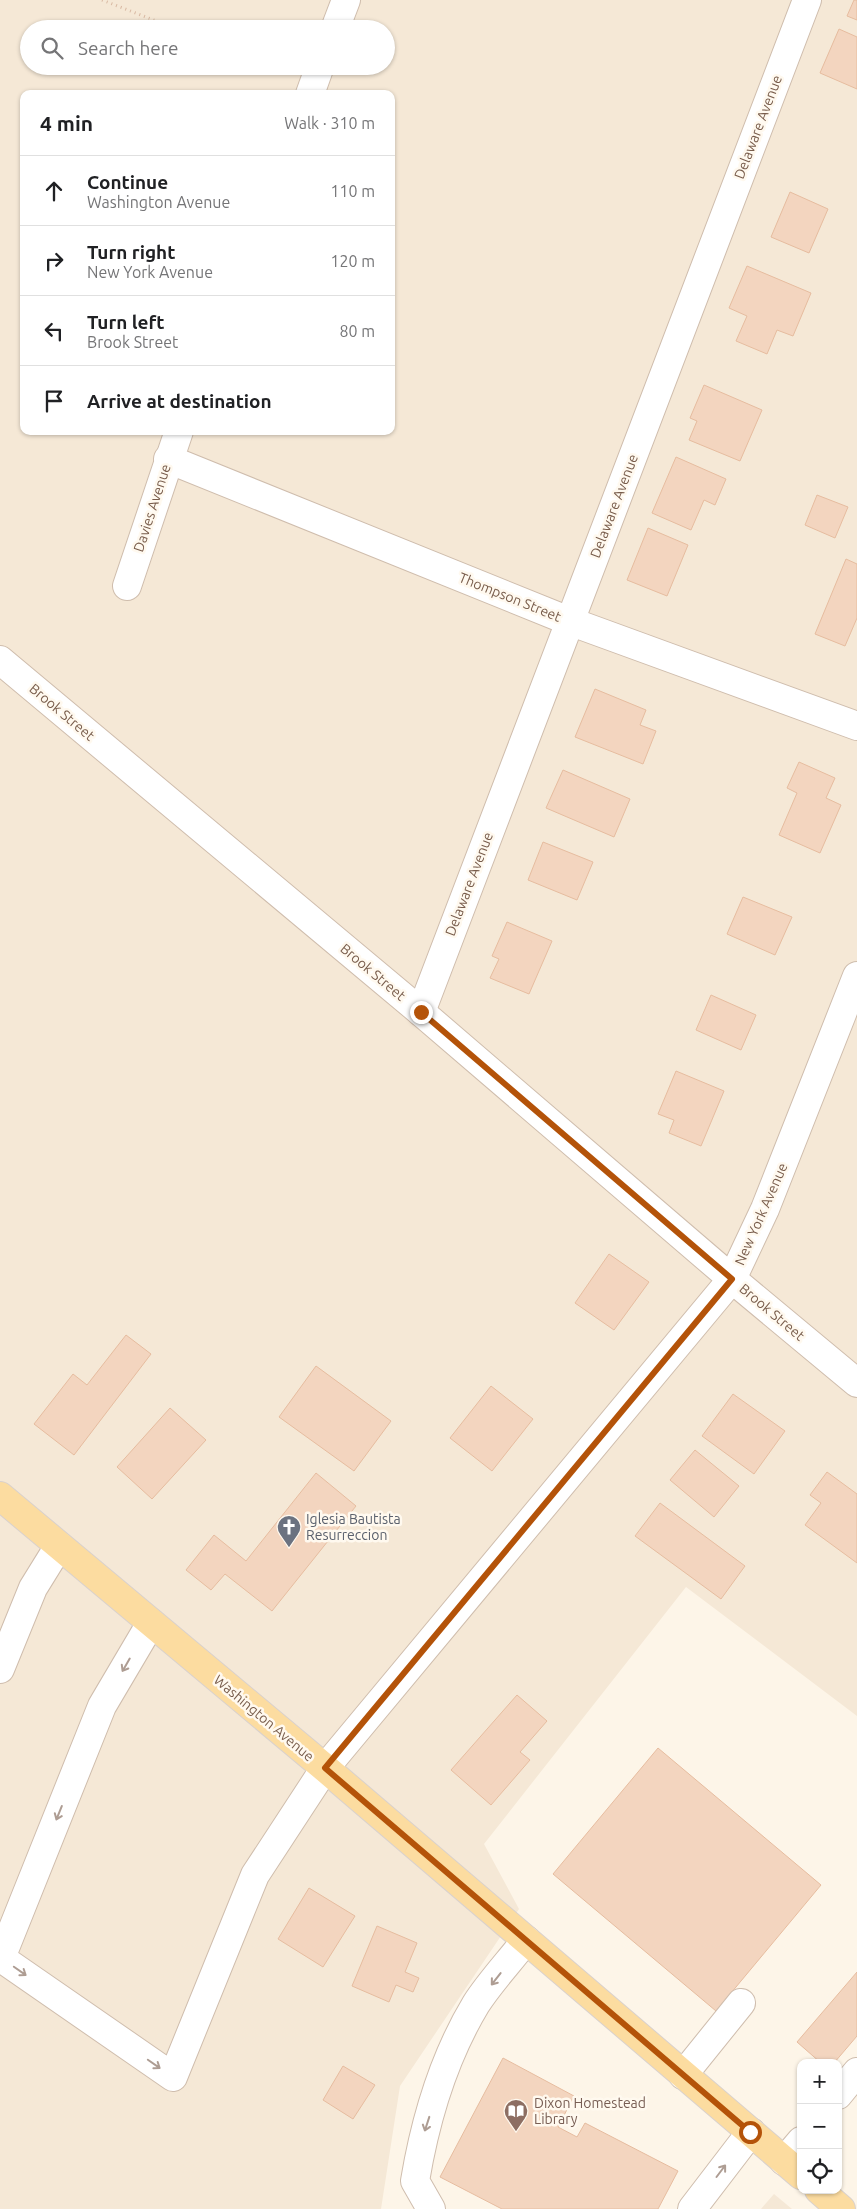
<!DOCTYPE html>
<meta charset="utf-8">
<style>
:root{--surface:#fff;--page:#f2f2f2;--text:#202124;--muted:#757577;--line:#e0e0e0}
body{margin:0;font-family:Ubuntu,sans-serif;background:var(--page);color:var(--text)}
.controls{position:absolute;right:15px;bottom:15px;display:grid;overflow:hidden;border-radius:10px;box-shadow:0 1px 4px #0004}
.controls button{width:45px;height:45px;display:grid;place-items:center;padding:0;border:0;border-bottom:1px solid var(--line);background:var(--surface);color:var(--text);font:25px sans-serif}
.stop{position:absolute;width:15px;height:15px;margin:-11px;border:4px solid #b45309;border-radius:50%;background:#fff}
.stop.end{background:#b45309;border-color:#fff;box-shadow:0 1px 5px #0008}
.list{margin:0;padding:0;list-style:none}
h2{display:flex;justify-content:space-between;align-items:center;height:65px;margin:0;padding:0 20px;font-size:21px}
h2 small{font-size:16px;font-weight:400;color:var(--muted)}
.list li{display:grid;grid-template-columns:32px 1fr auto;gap:15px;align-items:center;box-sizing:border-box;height:70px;padding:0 20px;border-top:1px solid var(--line)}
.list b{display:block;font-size:19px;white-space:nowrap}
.list p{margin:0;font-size:16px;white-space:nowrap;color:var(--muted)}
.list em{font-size:16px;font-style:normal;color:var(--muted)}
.icon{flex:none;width:28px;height:28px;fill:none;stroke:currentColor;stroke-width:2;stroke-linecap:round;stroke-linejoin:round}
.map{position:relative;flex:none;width:857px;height:2209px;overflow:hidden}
.search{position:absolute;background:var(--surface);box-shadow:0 1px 4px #0004;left:20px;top:20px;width:375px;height:55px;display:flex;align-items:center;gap:12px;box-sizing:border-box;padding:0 18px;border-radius:28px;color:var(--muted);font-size:19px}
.panel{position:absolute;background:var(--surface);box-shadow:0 1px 4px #0004;left:20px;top:90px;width:375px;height:345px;border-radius:10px}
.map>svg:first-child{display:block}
</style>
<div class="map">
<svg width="857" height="2209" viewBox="0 0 857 2209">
<rect width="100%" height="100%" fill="#fdf5e8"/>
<g fill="#f5e8d6" fill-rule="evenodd">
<path d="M0,0H857V1716L686,1587L484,1844L519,1909L400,2086L381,2209H0ZM29,29H386V66H29ZM24,94H391V431H24Z"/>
<polygon points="774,2194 792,2209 761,2209"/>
</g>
<g fill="#f3d5bf" stroke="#e6bc9f">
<polygon points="854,0 857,0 857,20 847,16"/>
<polygon points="839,29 857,37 857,89 820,73"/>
<polygon points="790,192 828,209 809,253 771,237"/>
<polygon points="747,266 811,293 793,336 777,330 767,354 736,341 747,316 729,308"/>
<polygon points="704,385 762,410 740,461 689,440 697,421 690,418"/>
<polygon points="676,457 726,479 715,505 704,500 691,530 652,513"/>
<polygon points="817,495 848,507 835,538 805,525"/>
<polygon points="648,528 688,545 667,596 627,580"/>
<polygon points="846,559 857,564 857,618 845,646 815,634"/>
<polygon points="595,689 646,710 640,725 656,731 643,764 575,737"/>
<polygon points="799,762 835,778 826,798 841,805 820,853 779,835 797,793 787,788"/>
<polygon points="563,770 630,799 614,837 546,808"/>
<polygon points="543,842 593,862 577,900 528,880"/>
<polygon points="743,897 792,917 775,955 727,934"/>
<polygon points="507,922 552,941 529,994 490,978 499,959 492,956"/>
<polygon points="711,995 756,1015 741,1050 696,1030"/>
<polygon points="676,1071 724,1091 701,1146 669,1133 674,1120 658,1114"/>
<polygon points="609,1254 649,1282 614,1330 575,1303"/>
<polygon points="126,1335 151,1354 74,1455 34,1424 73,1374 87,1385"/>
<polygon points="316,1366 391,1421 354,1471 279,1417"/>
<polygon points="491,1386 533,1419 492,1471 450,1438"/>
<polygon points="733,1394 785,1431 754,1474 702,1436"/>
<polygon points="170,1408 206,1440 152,1499 117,1467"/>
<polygon points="695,1450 739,1486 714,1517 670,1480"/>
<polygon points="827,1472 857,1494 857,1563 805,1525 821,1503 810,1495"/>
<polygon points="316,1473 356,1506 272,1611 225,1574 211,1590 186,1570 214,1535 246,1561"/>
<polygon points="660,1503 745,1566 721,1599 635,1536"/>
<polygon points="517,1695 547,1721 520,1752 530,1760 491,1805 451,1770"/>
<polygon points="658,1748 821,1885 716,2011 553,1874"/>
<polygon points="309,1888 355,1916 323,1967 278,1939"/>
<polygon points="377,1926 417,1943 405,1972 419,1978 413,1992 396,1985 389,2002 352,1986"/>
<polygon points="857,1972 857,2036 834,2063 821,2063 797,2042"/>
<polygon points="503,2058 574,2096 558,2127 577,2137 585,2123 678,2171 658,2209 502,2209 440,2177"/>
<polygon points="343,2066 375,2085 353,2119 323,2100"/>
</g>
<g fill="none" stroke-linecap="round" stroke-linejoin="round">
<g stroke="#cfbdad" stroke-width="30">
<g id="minor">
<polyline points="335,29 346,0"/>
<polyline points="310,94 320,66"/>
<polyline points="168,459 569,621 857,726"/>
<polyline points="127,586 179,431"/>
<polyline points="0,660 421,1012 732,1279 857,1383"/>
<polyline points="421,1012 807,0"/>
<polyline points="151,1623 102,1706 1,1958 173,2077 255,1875 325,1768 732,1279 765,1209 857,976"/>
<polyline points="0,1669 33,1588 59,1546"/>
<polyline points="683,2075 741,2003"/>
<polyline points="838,2095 857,2072"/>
<polyline points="784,2161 801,2141"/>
<path d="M431,2209L415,2181C425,2121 444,2057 476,2004C490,1982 510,1961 526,1940"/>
<polyline points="692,2209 751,2132"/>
</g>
</g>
<g stroke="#d9d1cd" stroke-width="30">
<g id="major">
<polyline points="0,1496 325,1768 801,2175"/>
<polyline points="819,2190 841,2209"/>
</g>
</g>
<g stroke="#d8b8a2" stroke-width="3" stroke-dasharray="1 4" stroke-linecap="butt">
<polyline points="102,0 177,29"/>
<polyline points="275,66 284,69"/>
</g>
<use href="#minor" stroke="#fff" stroke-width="28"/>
<use href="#major" stroke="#fcdca0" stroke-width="28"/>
</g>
<defs><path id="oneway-shaft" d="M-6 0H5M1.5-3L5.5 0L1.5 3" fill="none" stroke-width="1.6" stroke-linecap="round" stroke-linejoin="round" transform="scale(1.25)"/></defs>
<g stroke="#ae9d93">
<use href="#oneway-shaft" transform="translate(126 1665) rotate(120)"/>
<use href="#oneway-shaft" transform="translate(59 1813) rotate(112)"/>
<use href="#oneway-shaft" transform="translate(20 1971) rotate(35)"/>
<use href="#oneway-shaft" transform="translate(496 1979) rotate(128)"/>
<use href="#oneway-shaft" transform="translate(154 2064) rotate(35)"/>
<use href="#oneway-shaft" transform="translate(427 2124) rotate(108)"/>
<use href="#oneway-shaft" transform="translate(721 2171) rotate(-53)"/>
</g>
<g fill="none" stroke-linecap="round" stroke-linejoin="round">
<polyline stroke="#b45309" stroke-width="6" points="421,1012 732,1279 325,1768 750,2132"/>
</g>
<defs>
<g id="church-pin" transform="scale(1.25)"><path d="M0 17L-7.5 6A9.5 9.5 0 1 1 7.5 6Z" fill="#6b7280" stroke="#fff9ef"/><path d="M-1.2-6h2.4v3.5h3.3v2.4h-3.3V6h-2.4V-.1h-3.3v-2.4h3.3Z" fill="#fff"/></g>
<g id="library-pin" transform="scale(1.25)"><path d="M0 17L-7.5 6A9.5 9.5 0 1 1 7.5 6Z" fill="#8d6e63" stroke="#fff9ef"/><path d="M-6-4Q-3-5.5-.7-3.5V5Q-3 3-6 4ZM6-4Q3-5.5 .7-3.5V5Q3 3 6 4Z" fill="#fff"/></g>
</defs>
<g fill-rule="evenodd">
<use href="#church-pin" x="289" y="1527"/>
<use href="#library-pin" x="516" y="2111"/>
</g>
<g text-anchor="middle" stroke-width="5" stroke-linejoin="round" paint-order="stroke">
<g font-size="14" fill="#785c4b" stroke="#fff9ef">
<text transform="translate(758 127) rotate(-69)" y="5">Delaware Avenue</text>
<text transform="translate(614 506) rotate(-69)" y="5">Delaware Avenue</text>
<text transform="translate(152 508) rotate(-72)" y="5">Davies Avenue</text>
<text transform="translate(510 597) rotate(22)" y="5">Thompson Street</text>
<text transform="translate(62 712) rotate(40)" y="5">Brook Street</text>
<text transform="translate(469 884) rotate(-69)" y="5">Delaware Avenue</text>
<text transform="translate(373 972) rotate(40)" y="5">Brook Street</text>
<text transform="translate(761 1214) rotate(-66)" y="5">New York Avenue</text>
<text transform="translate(772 1312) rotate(40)" y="5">Brook Street</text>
<text transform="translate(264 1718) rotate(40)" y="5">Washington Avenue</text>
</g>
<g font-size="14" fill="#5b616d" stroke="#fff9ef" text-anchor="start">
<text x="306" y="1524">Iglesia Bautista<tspan x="306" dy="16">Resurreccion</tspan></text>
</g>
<g font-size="14" fill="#785e54" stroke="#fff9ef" text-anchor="start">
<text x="534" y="2108">Dixon Homestead<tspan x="534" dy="16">Library</tspan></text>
</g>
</g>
</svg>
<div class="controls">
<button>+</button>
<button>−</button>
<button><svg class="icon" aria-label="locate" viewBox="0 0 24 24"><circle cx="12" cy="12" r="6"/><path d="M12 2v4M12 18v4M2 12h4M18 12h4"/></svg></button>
</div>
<div class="stop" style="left:750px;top:2132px"></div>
<div class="stop end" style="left:421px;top:1012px"></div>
<div class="search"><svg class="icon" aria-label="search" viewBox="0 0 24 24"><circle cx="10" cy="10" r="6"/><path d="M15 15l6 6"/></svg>Search here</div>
<section class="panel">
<h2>4 min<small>Walk · 310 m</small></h2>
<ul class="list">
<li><svg class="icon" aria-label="ahead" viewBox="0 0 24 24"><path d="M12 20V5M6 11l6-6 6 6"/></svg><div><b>Continue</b><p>Washington Avenue</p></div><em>110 m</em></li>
<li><svg class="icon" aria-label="right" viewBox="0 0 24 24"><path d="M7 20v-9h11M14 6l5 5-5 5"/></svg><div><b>Turn right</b><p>New York Avenue</p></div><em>120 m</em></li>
<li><svg class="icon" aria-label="left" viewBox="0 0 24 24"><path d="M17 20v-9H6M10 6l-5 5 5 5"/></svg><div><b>Turn left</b><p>Brook Street</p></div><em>80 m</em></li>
<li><svg class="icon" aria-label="arrive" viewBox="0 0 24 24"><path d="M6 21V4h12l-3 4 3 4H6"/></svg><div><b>Arrive at destination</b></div></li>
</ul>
</section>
</div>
